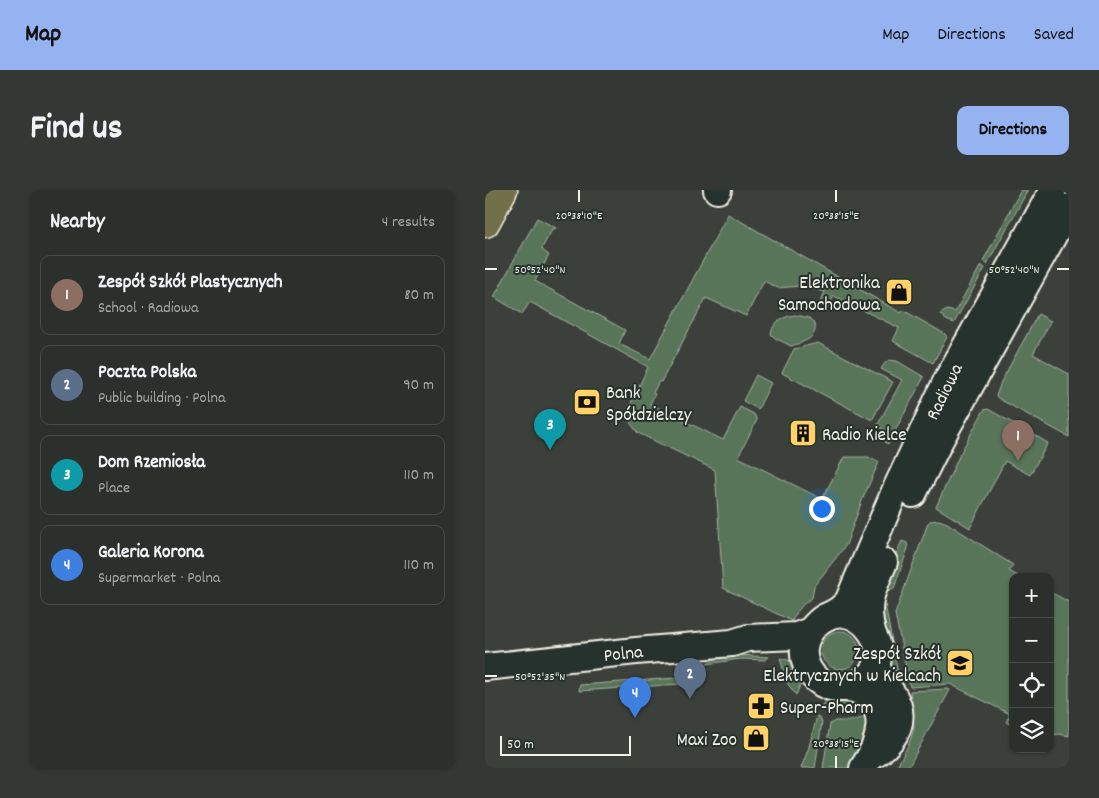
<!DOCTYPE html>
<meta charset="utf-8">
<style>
:root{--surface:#2c302c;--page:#343834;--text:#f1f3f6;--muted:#a6a9a9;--line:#484b48;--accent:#95b2f1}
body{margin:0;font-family:Dekko,sans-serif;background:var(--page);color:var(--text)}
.controls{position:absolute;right:15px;bottom:15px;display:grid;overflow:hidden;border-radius:10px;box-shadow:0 1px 4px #0004}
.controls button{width:45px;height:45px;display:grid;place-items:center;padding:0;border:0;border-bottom:1px solid var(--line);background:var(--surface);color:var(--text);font:25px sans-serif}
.scale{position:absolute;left:15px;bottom:12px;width:131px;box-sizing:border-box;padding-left:5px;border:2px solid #f4f1e8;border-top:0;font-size:14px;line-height:18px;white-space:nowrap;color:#f4f1e8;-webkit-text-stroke:4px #26332d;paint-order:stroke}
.you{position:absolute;left:336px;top:318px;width:18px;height:18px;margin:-12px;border:4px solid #fff;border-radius:50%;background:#1a73e8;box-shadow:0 0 0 8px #1a73e833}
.badge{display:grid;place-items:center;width:32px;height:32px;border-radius:50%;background:var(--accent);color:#fff;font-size:16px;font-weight:700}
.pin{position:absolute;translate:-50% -41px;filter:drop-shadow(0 1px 2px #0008)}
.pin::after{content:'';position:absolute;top:26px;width:18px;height:15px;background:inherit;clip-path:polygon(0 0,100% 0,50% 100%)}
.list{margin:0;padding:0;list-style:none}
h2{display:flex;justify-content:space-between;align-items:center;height:65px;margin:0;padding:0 20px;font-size:21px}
h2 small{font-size:16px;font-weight:400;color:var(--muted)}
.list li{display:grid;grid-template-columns:32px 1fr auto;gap:15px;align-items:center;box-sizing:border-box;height:80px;margin:0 10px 10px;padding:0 10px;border:1px solid var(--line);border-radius:10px}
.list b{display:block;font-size:19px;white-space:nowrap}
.list p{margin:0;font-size:16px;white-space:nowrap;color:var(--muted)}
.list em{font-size:16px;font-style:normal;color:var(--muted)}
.icon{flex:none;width:28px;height:28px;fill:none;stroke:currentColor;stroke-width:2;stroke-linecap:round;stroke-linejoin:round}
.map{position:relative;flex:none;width:584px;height:578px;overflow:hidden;border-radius:10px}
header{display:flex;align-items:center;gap:30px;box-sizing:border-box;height:70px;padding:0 25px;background:var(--accent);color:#111}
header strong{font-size:24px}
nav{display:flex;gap:28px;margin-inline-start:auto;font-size:18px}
.intro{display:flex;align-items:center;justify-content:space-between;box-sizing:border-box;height:120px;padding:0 30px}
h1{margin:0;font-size:35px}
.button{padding:12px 22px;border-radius:10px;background:var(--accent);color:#111;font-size:18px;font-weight:700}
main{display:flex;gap:30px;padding:0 30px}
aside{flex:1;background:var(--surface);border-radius:10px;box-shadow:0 1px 4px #0004}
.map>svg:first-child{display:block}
</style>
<header>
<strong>Map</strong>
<nav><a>Map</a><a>Directions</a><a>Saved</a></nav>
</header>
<div class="intro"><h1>Find us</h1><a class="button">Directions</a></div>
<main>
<aside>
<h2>Nearby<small>4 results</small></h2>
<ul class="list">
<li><span class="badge" style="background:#8d6e63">1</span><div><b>Zespół Szkół Plastycznych</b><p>School · Radiowa</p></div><em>80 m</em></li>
<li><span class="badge" style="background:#5c6f8a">2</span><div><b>Poczta Polska</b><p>Public building · Polna</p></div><em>90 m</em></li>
<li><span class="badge" style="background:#0f9aa8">3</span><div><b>Dom Rzemiosła</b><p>Place</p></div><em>110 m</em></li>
<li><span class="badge" style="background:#3f7fe0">4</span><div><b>Galeria Korona</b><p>Supermarket · Polna</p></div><em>110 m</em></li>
</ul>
</aside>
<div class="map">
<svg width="584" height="578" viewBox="0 0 584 578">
<rect width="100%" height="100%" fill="#3b403a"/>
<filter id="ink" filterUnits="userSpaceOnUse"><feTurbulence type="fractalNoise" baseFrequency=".02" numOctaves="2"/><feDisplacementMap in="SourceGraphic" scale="10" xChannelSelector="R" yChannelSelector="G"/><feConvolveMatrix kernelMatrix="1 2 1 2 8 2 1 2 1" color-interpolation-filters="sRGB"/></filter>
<g filter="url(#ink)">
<g fill="#59745a" stroke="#a6b2a1">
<polygon points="536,0 543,0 502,74 498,71"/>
<path d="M243,24L416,123L418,120L460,144L462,147L448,173L408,151L414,138L349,106L343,118L334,114L340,102L316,96L293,98L279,91L261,126L221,108L176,192L174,191L168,203L170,204L165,214L238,250L255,217L269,224L272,230L253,267L337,309L359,267H383L394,272L378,308L361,355L329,396L327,408C317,414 312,421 307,431L238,398L230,280L153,243L140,226L163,177L45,112L37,124L9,107L52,28L71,38L67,40L57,58L58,61L64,65L50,91L140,140L134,154L165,169Z"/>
<polygon points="496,75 500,78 469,133 461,130 455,124 462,120 470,122"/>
<polygon points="553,124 566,131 548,164 584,184 584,247 514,209 511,206 516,192"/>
<path d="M311,125L324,128L330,133C333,149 318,152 306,156L290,148L286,144C288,131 299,126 311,125Z"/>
<polygon points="333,153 408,192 387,230 297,183 309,159"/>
<polygon points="404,170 412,171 439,187 403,254 400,252 405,243 392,236 417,190 396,179 400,173"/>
<polygon points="271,185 286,193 273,219 258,211"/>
<polygon points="503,219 563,253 545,285 520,271 485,338 451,317 475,264 499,220"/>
<polygon points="454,330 462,333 528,375 524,381 535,387 528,387 528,536 521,532 525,524 465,494 425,497 410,424 443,333 445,331"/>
<polygon points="417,351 422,353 423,358 409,398 402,401 395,398"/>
<polygon points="565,402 584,412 584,546 574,544 565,546"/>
<polygon points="391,408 398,412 400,414 414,489 411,498 400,485"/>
<circle cx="355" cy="460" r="19"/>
<polygon points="236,464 284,467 280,470 256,469 221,474"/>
<polygon points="295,468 309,472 317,491 311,505 302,493"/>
<polygon points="191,488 195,490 196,494 94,501 95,495"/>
<polygon points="463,499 465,500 423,578 411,578 424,554 429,538 425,501"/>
<path d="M353,504L376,518C361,521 351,520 336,516L343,508Z"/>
<polygon points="386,525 387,530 373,566 365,578 338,578 345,534 350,531 366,531"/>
<polygon points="332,526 334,527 337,532 330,578 316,578 323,560"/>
</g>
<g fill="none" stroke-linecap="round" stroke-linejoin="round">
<g stroke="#f4f1e8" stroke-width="30">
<g id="minor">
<polyline points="232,0 233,0"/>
<polyline points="428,304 455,250 584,17"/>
<polyline points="340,428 354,420 363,412 410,301 462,190 568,0"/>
<path d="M387,441C379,412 388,399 399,372"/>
<path d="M391,474C394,486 401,494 408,505C422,528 412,548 392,563"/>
<polyline points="0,477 151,461 247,453 263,448 312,446 325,441"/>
<path d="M365,497C431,474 366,389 327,439C320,448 317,460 320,471C324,486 338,498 353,498C360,498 365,497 372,500C407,515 395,554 378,578"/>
</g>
</g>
<g stroke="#f4f1e8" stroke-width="31">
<polyline id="major" points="0,33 18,0"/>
</g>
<use href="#minor" stroke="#26332d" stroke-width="26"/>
<use href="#major" stroke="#716f4a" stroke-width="28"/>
</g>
</g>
<path fill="none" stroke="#f4f1e8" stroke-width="2" d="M94,0V12M351,0V12M0,79H12M572,79H584M0,486H12M351,566V578"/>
<defs>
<g id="shop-square" transform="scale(1.4375)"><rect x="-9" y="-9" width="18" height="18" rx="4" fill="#ffd166" stroke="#26332d"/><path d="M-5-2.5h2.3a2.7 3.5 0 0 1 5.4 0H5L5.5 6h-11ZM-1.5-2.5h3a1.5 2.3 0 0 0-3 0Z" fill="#111"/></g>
<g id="bank-square" transform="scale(1.4375)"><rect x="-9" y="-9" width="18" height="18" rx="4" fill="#ffd166" stroke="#26332d"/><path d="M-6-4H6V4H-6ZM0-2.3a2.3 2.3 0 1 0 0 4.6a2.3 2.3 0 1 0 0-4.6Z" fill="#111"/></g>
<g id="building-square" transform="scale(1.4375)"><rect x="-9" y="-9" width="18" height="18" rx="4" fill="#ffd166" stroke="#26332d"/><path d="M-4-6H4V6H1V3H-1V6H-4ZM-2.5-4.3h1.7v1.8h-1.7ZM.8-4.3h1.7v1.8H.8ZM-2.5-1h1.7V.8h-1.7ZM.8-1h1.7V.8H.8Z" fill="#111"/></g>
<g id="school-square" transform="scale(1.4375)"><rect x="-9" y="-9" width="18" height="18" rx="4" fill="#ffd166" stroke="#26332d"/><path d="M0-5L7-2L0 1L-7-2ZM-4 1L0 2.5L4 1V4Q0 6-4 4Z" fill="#111"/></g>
<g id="pharmacy-square" transform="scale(1.4375)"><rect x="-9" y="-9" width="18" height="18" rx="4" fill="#ffd166" stroke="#26332d"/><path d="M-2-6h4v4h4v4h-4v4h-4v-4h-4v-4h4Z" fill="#111"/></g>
</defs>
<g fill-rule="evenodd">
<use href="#shop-square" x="414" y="102"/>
<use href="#bank-square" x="102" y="212"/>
<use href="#building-square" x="318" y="243"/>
<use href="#school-square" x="475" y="473"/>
<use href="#pharmacy-square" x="276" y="516"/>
<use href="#shop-square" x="271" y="548"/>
</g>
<g text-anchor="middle" stroke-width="4" stroke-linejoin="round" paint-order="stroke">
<g font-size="19" fill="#f4f1e8" stroke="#26332d" text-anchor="end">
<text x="395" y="98">Elektronika<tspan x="395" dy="22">Samochodowa</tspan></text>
<text x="121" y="208" text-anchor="start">Bank<tspan x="121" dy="22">Spółdzielczy</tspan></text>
<text x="337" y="250" text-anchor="start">Radio Kielce</text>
<text x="456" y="469">Zespół Szkół<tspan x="456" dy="22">Elektrycznych w Kielcach</tspan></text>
<text x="295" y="523" text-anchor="start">Super-Pharm</text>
<text x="252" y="555">Maxi Zoo</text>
</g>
<g font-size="19" fill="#f4f1e8" stroke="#26332d">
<text transform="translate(458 201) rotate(-64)" y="7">Radiowa</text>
<text transform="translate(138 462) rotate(-6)" y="7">Polna</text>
</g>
</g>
<g font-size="12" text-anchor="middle" fill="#f4f1e8" stroke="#26332d" stroke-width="4" stroke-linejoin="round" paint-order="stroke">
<text x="94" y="29">20°38'10"E</text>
<text x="351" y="29">20°38'15"E</text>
<text x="55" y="83">50°52'40"N</text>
<text x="529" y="83">50°52'40"N</text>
<text x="55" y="490">50°52'35"N</text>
<text x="351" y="557">20°38'15"E</text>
</g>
</svg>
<div class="controls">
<button>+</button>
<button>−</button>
<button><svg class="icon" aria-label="locate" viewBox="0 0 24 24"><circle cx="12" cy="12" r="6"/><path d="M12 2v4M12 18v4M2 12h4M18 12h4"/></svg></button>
<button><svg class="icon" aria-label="layers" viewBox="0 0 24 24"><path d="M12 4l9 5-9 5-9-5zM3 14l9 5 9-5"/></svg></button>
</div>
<div class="scale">50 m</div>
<div class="you"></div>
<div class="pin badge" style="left:533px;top:271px;background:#8d6e63">1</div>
<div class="pin badge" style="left:205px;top:509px;background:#5c6f8a">2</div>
<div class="pin badge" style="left:65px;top:260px;background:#0f9aa8">3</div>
<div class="pin badge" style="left:150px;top:528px;background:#3f7fe0">4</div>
</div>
</main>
